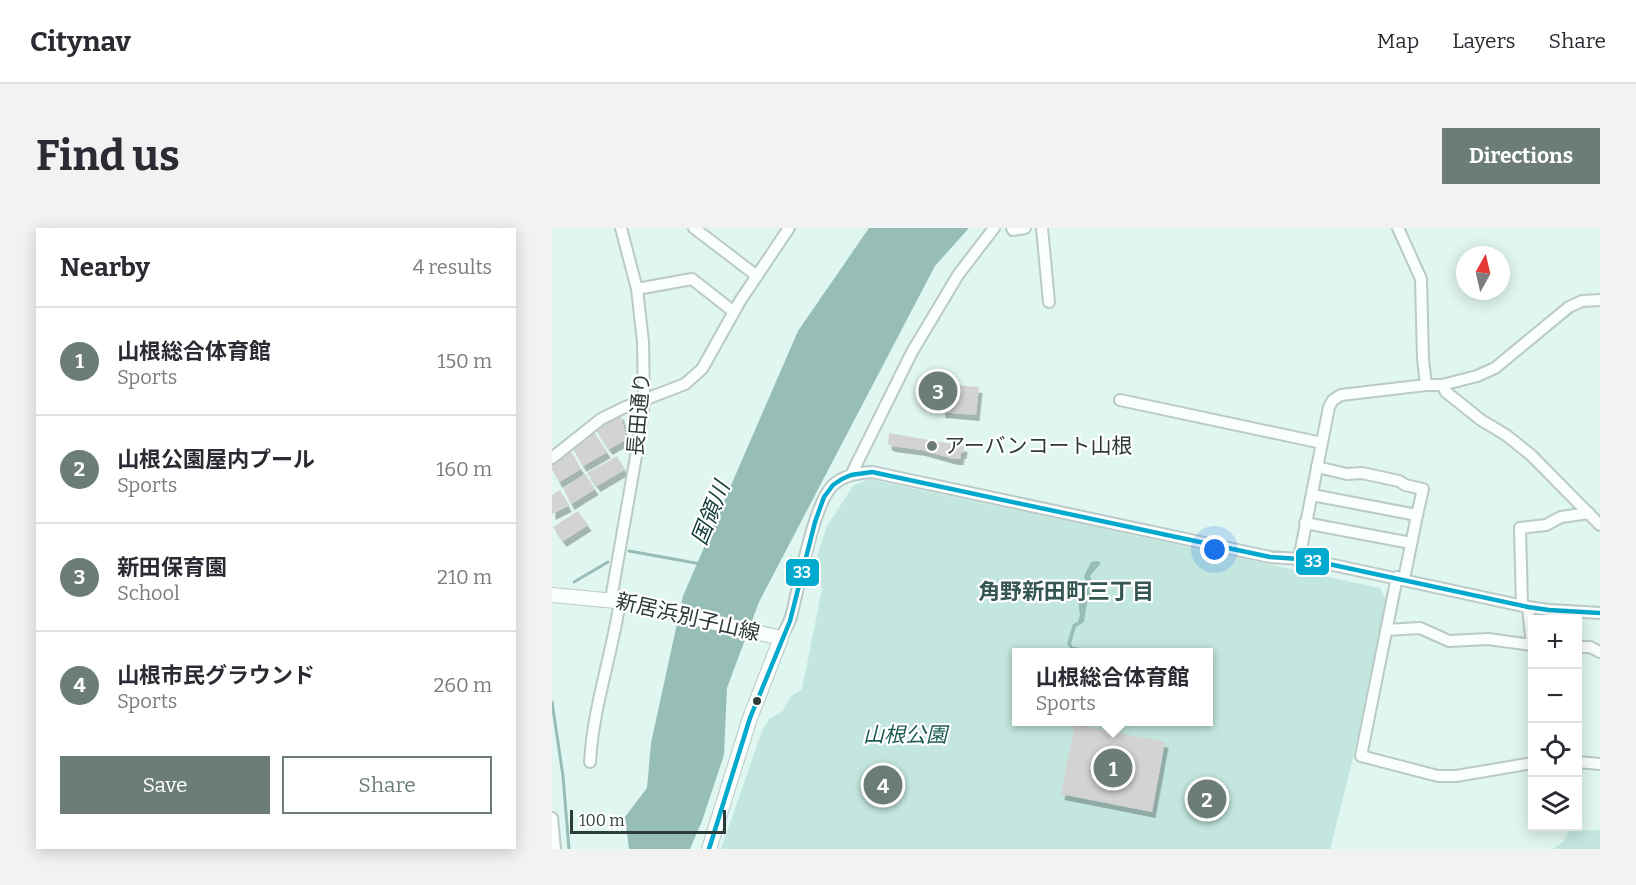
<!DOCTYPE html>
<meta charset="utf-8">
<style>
:root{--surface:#fff;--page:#f2f2f3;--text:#2b2b33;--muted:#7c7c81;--line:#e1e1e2;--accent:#6c7d79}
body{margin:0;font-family:Bitter,"Noto Sans JP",serif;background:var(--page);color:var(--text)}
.controls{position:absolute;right:18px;bottom:18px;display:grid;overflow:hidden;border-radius:0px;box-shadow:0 3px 15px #0003}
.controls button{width:54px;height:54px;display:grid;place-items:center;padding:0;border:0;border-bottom:2px solid var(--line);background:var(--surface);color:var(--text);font:30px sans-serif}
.compass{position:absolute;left:904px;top:18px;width:54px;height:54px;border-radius:50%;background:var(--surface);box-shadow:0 3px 15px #0003;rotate:8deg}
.scale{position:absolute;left:18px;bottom:15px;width:156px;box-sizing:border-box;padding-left:6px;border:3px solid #2d3c39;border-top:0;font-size:16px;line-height:21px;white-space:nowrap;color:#2d3c39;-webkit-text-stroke:4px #fff;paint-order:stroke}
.you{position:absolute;left:663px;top:322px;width:21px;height:21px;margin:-15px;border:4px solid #fff;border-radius:50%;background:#1a73e8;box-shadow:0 0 0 9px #1a73e833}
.badge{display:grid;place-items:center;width:39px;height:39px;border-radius:50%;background:var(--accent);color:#fff;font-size:20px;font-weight:700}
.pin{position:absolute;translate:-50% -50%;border:3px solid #fff;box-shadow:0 2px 6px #0006}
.popup{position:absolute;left:460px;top:420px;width:201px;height:78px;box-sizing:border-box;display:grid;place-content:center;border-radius:0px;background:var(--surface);filter:drop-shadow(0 2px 4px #0005);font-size:20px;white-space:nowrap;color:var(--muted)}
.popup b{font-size:22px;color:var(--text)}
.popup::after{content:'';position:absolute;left:50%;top:100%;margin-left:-12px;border:12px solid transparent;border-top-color:var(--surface)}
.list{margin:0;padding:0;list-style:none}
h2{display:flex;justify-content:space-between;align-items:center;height:78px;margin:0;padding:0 24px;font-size:26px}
h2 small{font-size:20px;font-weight:400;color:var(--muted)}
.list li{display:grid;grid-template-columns:39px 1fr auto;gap:18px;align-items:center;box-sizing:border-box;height:108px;padding:0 24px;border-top:2px solid var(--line)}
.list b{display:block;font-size:22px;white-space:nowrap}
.list p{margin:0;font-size:20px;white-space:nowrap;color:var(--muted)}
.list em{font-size:20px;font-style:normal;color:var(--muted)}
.actions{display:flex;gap:12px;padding:18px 24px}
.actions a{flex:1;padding:14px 0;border:2px solid var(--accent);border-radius:0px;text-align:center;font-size:21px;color:var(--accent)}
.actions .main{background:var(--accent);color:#fff}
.icon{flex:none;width:33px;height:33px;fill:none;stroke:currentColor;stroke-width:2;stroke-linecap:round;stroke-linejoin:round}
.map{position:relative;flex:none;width:1048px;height:621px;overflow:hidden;border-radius:0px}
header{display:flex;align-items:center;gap:36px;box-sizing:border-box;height:84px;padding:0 30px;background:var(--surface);border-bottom:2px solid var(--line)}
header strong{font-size:28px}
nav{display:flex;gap:33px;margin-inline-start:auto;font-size:21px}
.intro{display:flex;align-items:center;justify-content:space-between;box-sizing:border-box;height:144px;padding:0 36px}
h1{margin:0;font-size:42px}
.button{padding:15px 27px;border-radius:0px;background:var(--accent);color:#fff;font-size:21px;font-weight:700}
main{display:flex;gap:36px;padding:0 36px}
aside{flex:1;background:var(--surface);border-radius:0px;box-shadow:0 3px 15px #0003}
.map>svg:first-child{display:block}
</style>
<header>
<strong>Citynav</strong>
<nav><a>Map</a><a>Layers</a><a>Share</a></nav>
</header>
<div class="intro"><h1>Find us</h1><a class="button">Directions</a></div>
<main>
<aside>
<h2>Nearby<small>4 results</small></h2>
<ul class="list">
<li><span class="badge">1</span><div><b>山根総合体育館</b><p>Sports</p></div><em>150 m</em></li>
<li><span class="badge">2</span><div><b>山根公園屋内プール</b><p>Sports</p></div><em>160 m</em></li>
<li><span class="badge">3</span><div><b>新田保育園</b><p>School</p></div><em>210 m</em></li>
<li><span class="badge">4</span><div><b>山根市民グラウンド</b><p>Sports</p></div><em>260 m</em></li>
</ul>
<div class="actions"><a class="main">Save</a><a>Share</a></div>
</aside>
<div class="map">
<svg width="1048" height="621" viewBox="0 0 1048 621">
<defs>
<filter id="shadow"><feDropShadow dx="3.5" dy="6" stdDeviation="0" flood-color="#0004"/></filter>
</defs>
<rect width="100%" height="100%" fill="#e0f6f1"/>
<g fill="#c3e7df" fill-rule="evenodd">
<path d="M317,251L828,360L835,373L801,530L778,621H169L210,503L217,491L231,483L238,469L250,461L270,361L263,334L275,298L301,258ZM465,424H657V494H465Z"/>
<polygon points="1048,602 1048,621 1001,621 1012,613 1017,603"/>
</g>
<g fill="#96beb6">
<polygon points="317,0 417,0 383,38 207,374 175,460 172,527 150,593 138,621 77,621 73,589 95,560 99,515 131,368 246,103"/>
<polygon points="546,333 549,335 538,348 543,359 535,375 532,394 524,399 519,416 521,419 525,419 531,424 521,424 515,416 521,396 526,394 528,387 526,373 536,360 532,348 539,334"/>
</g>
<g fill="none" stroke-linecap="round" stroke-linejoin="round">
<g stroke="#96beb6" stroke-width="3">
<polyline points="77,323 149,336"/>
<polyline points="22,354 56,334"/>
<polyline points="0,474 11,548 17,621"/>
</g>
</g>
<g fill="#d2d3d2" filter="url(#shadow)">
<polygon points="389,156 427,159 424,187 390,184 389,169 392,158 388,158"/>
<polygon points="68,185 75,211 57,221 44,202"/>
<polygon points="42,204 55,224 31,238 21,221"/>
<polygon points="337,205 412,218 411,225 409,225 408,231 402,231 370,222 340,218 336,216"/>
<polygon points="18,222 29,241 7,254 0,241 0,235"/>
<polygon points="65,228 72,242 45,258 35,245"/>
<polygon points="33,246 43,261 19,276 11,260"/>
<polygon points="8,262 16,278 0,286 0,267"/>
<polygon points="26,283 36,297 11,313 1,299"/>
<polygon points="523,496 613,514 600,584 509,566"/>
</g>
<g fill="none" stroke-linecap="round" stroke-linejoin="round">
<g stroke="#bacac7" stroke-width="14">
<g id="minor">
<polyline points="142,0 205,48"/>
<polyline points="460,0 461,2 473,0"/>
<polyline points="490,0 497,74"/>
<polyline points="846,0 869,51 871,131 874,157"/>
<polyline points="85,61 140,51 182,84"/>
<polyline points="890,157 925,148 943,140 1017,79 1030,73 1048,72"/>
<polyline points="568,172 770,215"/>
<polyline points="0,230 49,191 71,180 133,156 150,141 188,73 237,0"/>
<polyline points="765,239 795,246 810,245 847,253 853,257 871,261 865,287"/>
<polyline points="299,247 360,124 406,47 442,0"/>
<polyline points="760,267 865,287 852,351"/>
<polyline points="753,295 859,315"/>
<polyline points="747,331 777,179 781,172 789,167 874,157 890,157 894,164 929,192 954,207 979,227 1048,297"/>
<polyline points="845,349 809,528 886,548 904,548 981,535"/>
<polyline points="59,371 87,211 92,173 91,114 85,61 69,0"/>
<polyline points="970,377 968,300 994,297 1009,289 1037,285"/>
<polyline points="834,402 868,400 897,413 936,411 980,417 976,379"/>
<path d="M229,410C232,403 237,396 239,389C247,359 261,276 281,257C292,247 306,245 320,244L718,329L747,331L772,335L976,379L997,382L1048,385"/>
<polyline points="1026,419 1038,419 1048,424"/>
<path d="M38,534C41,479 60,427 68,373"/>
<polyline points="1026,534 1048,536"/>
<polyline points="0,590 3,621"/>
</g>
</g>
<g stroke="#bacac7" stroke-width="16">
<polyline id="major" points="0,367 74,374 229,410 198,490 157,621"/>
</g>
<use href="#minor" stroke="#fafefd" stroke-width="10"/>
<use href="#major" stroke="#fafefd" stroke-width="14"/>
<g stroke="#fff" stroke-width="9">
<polyline id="bus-1" points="157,621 198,490 238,393 263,294 272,269 281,257 290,251 299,247 320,244 718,329 747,331 772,335 976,379 997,382 1048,385"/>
</g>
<use href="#bus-1" stroke="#00a9ce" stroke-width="4.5"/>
</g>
<circle fill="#6c7d79" stroke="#fff" stroke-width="2" cx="380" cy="218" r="6"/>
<circle fill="#2d3c39" stroke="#fff" stroke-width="2" cx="205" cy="473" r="5"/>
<g text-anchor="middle" stroke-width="4.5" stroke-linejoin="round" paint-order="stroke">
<g font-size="21" fill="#2d3c39" stroke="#fff">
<text transform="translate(87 186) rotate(-85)" y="7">長田通り</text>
<text transform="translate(136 389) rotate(13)" y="7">新居浜別子山線</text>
</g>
<g font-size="21" fill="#2d3c39" stroke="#fff" text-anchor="start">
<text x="392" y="225">アーバンコート山根</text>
</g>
<g font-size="21" font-style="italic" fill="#1b5b52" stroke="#fff">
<text x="353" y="514">山根公園</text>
</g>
<g font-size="22" font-style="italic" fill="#16413b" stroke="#fff">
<text transform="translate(158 285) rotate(-68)" y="8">国領川</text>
</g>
<g font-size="22" font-weight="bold" fill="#355751" stroke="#fff">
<text x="514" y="371">角野新田町三丁目</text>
</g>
</g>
<g stroke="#fff" stroke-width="2">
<rect x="743" y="319" width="35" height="29" rx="6" fill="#00a9ce"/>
<rect x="233" y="330" width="35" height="29" rx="6" fill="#00a9ce"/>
</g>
<g font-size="16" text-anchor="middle" font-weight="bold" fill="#fff">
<text x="761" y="339">33</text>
<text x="250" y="350">33</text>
</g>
</svg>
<div class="controls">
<button>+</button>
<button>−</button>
<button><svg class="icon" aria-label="locate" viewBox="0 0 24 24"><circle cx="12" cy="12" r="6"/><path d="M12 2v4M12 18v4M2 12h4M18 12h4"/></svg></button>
<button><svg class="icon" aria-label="layers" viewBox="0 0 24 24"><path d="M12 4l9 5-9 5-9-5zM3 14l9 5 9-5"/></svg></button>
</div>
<svg class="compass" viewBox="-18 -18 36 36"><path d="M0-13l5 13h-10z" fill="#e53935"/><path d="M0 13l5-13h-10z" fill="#7c7c81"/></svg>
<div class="scale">100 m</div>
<div class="you"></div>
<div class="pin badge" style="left:561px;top:540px">1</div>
<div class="popup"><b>山根総合体育館</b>Sports</div>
<div class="pin badge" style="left:655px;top:571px">2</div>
<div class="pin badge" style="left:386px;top:163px">3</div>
<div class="pin badge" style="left:331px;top:557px">4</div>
</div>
</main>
